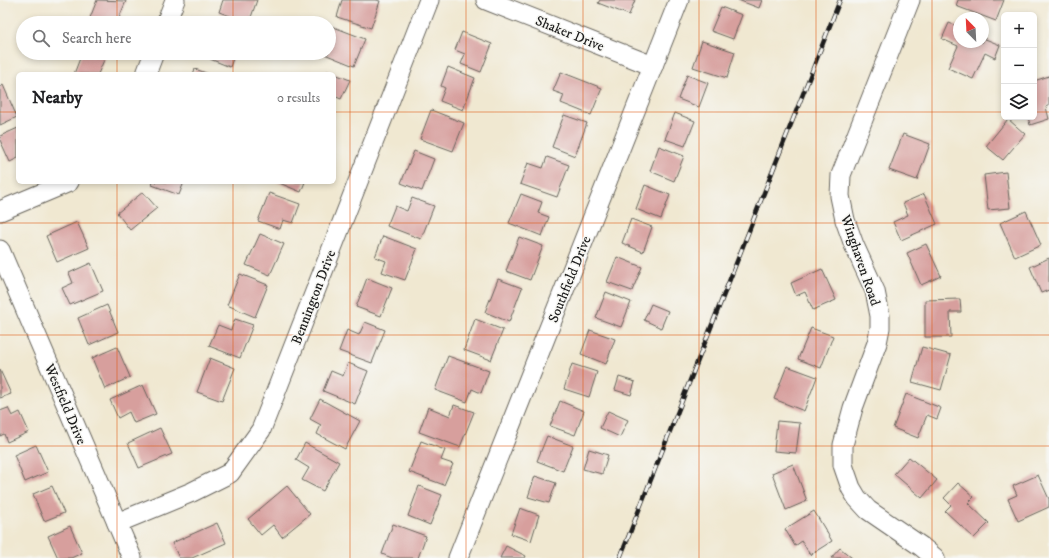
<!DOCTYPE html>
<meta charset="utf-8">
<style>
:root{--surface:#fff;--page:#f6f6f6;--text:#202124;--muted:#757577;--line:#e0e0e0}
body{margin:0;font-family:"IM FELL DW Pica",serif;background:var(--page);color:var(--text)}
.controls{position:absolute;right:12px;top:12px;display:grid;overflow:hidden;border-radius:6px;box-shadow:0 2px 6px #0003}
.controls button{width:36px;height:36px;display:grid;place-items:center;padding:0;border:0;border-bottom:1px solid var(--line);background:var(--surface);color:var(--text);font:20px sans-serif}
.compass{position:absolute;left:953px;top:12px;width:36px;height:36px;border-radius:50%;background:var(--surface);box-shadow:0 2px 6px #0003;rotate:336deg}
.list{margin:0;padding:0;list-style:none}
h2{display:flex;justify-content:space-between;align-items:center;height:52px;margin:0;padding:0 16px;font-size:17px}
h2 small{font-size:13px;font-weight:400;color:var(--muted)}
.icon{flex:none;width:22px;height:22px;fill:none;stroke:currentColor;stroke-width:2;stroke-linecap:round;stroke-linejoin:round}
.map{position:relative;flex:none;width:1049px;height:558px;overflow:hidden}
.search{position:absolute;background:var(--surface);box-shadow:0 2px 6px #0003;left:16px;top:16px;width:320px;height:44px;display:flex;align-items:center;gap:10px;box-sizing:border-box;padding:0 14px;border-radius:22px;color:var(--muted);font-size:15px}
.panel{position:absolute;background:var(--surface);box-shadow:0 2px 6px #0003;left:16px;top:72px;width:320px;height:112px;border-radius:6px}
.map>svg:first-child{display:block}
</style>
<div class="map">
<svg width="1049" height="558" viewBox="0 0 1049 558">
<rect width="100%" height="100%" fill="#f6f6f2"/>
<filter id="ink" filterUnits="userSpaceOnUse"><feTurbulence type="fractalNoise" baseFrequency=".025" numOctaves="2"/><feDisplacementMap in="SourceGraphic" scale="8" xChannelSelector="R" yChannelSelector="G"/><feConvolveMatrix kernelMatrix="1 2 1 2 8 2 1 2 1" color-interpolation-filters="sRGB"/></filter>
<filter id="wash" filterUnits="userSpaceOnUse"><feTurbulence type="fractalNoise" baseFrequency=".012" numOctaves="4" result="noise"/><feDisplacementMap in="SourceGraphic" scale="16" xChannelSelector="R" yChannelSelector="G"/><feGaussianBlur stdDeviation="0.9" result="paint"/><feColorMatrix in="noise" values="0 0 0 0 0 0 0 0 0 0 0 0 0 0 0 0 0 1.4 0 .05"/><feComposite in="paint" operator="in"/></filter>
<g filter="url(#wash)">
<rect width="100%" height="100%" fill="#f0e8d1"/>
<g id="blocks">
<g fill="#d79f9d">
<polygon points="97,0 126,1 117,23 88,23"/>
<polygon points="223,0 257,0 249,23 219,12"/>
<polygon points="342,0 376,0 380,1 371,28 337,17"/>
<polygon points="600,0 635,0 629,15 598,3"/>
<polygon points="738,0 762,0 759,8"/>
<polygon points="958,0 1004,0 996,21 956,6"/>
<polygon points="721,7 742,15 733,39 711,31"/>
<polygon points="949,23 959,27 959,42 983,42 983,38 1000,45 995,58 985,53 973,79 948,68 958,46 942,39"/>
<polygon points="331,26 365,39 354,66 322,53 329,53 329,31"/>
<polygon points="462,32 492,44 481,72 461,64 465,54 455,50"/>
<polygon points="702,41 735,52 727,78 693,67"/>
<polygon points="82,53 107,53 98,74 74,74"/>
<polygon points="212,53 235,53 230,67 210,59"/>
<polygon points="448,67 475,78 463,110 440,101 445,88 441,86"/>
<polygon points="195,69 209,74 193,74"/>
<polygon points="327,71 350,80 341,99 334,96 334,74 326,74"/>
<polygon points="561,72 602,88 591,115 561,103 564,95 553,91"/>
<polygon points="687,75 708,83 699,107 678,99"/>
<polygon points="1049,76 1049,105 1046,107 1049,119 1030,125 1028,117 1034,117 1034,81"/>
<polygon points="3,85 17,117 0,125 0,87"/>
<polygon points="431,110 464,123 453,151 420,139"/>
<polygon points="675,113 695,121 685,146 665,139"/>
<polygon points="564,115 587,123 575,156 552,147"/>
<polygon points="1008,119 1025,134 1003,160 986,146"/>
<polygon points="18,128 18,158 10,162 0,140 0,136"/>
<polygon points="903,134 930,144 917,180 889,170"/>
<polygon points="659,146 684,156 674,181 650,171"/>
<polygon points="414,151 434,159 422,191 401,183"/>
<polygon points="547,157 569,165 557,197 520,184 528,163 543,168"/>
<polygon points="1006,172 1010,208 988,210 984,175"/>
<polygon points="153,182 184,182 179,195 152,185"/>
<polygon points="277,182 305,182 301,192"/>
<polygon points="645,185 670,195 661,219 636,209"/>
<polygon points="143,192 157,208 130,230 117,213"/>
<polygon points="269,193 300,204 293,223 283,220 280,229 258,221"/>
<polygon points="521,194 542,202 538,213 549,217 542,236 509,223"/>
<polygon points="924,194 937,224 901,240 893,222 908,215 903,203"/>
<polygon points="412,198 434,206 421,239 387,226 395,206 407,211"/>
<polygon points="1026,211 1041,245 1015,257 1000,223"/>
<polygon points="631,219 652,227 643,252 622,243"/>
<polygon points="77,222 89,248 57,262 46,236"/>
<polygon points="260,234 284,244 270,275 246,265"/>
<polygon points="383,236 417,249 405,280 382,272 386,261 375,257"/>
<polygon points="519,237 543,246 530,280 506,271"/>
<polygon points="926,244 941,276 921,285 907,253"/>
<polygon points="617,257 642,267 632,291 607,282"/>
<polygon points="1049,258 1049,290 1041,293 1030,267"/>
<polygon points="91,263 103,291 70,305 62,288 73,283 69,273"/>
<polygon points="822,269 836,300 813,310 805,292 796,296 791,283"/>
<polygon points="240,274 268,285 255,317 227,305"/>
<polygon points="367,278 392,288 381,316 356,307"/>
<polygon points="498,279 522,288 509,322 485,312"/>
<polygon points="606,292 631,302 621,327 596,318"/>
<polygon points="960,299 961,312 950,312 951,337 925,337 925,300"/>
<polygon points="651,304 668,311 661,328 644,320"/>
<polygon points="107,305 118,332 89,345 78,318"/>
<polygon points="235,319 253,325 240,358 209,346 218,325 231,330"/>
<polygon points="475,319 503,330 491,360 464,350"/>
<polygon points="365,322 385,330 372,363 339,351 347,330 359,335"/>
<polygon points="811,328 833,336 821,368 798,359"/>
<polygon points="590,330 615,339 606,364 581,354"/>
<polygon points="117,347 130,377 105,389 92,358"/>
<polygon points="922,347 951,355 941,390 912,382"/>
<polygon points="448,356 489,371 481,393 472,389 467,402 435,390"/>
<polygon points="210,358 235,368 222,401 197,392"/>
<polygon points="348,363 368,371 355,404 323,391 331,371 343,376"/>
<polygon points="572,364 597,372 589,397 564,389"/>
<polygon points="787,366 817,377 804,411 774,399"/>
<polygon points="0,370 11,394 0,398"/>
<polygon points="619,377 635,382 631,395 615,390"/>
<polygon points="143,385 156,414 134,423 129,412 118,418 110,400"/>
<polygon points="906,394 941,408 937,419 927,415 918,438 893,428"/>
<polygon points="320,399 360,421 345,449 317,434 321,425 310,419"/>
<polygon points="560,401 584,411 575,435 550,426"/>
<polygon points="454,405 474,412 460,447 419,432 428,407 450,416"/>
<polygon points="8,408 12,416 20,412 29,432 7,442 4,434 0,436 0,411"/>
<polygon points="608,411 628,420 620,437 600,428"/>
<polygon points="777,421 800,423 796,453 774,451"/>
<polygon points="160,428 172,454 139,468 128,443"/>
<polygon points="547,436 573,446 563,471 537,461"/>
<polygon points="421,441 445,450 441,460 453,464 444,485 409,472"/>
<polygon points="305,443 339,462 323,491 302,480 309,468 296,460"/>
<polygon points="36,445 48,472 25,482 14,455"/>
<polygon points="589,449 608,455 602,474 583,469"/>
<polygon points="909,457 937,480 922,498 894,474"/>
<polygon points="793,464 807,501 786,510 772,473"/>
<polygon points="1038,475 1049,499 1049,507 1018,521 1008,499 1017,495 1013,486"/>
<polygon points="535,476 556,483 549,503 528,497"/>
<polygon points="958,483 974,497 968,503 989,523 974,538 945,511 951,505 944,498"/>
<polygon points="52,486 64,513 44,521 33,494"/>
<polygon points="287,486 310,514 282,537 273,525 261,535 248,519"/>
<polygon points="419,486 442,495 430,525 408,516"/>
<polygon points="520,508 539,515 531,541 511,534"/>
<polygon points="814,511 832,541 810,555 802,541 795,546 785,529"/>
<polygon points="217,523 226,543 192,558 179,558 172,543"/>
<polygon points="393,524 426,536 418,558 392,558 382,554"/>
<polygon points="70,526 82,553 71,558 58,558 48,536"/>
<polygon points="506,546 526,556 525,558 500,558"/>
<polygon points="840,548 852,558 831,558"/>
</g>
</g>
</g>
<g filter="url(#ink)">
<use href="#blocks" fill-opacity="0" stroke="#66635b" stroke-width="1"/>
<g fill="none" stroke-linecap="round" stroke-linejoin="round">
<g stroke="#66635b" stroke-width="21">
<g id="minor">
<polyline points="486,0 653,66"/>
<polyline points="910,0 841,175 840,196 845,220 854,245 875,291 880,316 880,328 877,343 853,408 843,445 843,465 851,488 857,498 868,510 922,547 935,558"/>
<polyline points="166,23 175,0"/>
<polyline points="146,74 154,53"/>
<polyline points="0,211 69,182"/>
<polyline points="0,250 132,558"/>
<polyline points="117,523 192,492 230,473 261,430 429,0"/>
<polyline points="458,558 679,0"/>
</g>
</g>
<use href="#minor" stroke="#fff" stroke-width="19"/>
<g stroke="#1c1c1c" stroke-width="4.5">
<polyline id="rail" points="620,558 840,0"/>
</g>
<use href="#rail" stroke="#f6f6f2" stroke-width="3" stroke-dasharray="9" stroke-linecap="butt"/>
</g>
</g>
<path fill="none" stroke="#de560d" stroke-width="1" stroke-opacity="0.55" d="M117,0V23M233,0V23M350,0V558M466,0V558M583,0V558M699,0V558M816,0V558M932,0V558M117,53V74M233,53V74M0,112H18M334,112H1004M1034,112H1049M117,182V558M233,182V558M0,223H1049M0,335H1049M0,446H1049"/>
<g text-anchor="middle" stroke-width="3" stroke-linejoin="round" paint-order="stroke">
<g font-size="14" fill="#1c1c1c" stroke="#f6f6f2">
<text transform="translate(570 33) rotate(22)" y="5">Shaker Drive</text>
<text transform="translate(861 260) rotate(71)" y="5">Winghaven Road</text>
<text transform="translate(569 279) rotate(-68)" y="5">Southfield Drive</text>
<text transform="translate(313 297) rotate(-69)" y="5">Bennington Drive</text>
<text transform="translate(66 404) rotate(67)" y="5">Westfield Drive</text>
</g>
</g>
</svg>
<div class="controls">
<button>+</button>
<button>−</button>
<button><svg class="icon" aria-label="layers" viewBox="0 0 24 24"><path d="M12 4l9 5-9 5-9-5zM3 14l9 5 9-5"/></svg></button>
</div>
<svg class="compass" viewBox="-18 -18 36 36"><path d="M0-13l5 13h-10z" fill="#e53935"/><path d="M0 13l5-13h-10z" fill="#757577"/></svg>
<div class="search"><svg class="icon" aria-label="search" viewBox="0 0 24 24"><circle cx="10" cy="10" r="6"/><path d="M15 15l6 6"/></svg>Search here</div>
<section class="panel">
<h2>Nearby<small>0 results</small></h2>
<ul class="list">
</ul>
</section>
</div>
